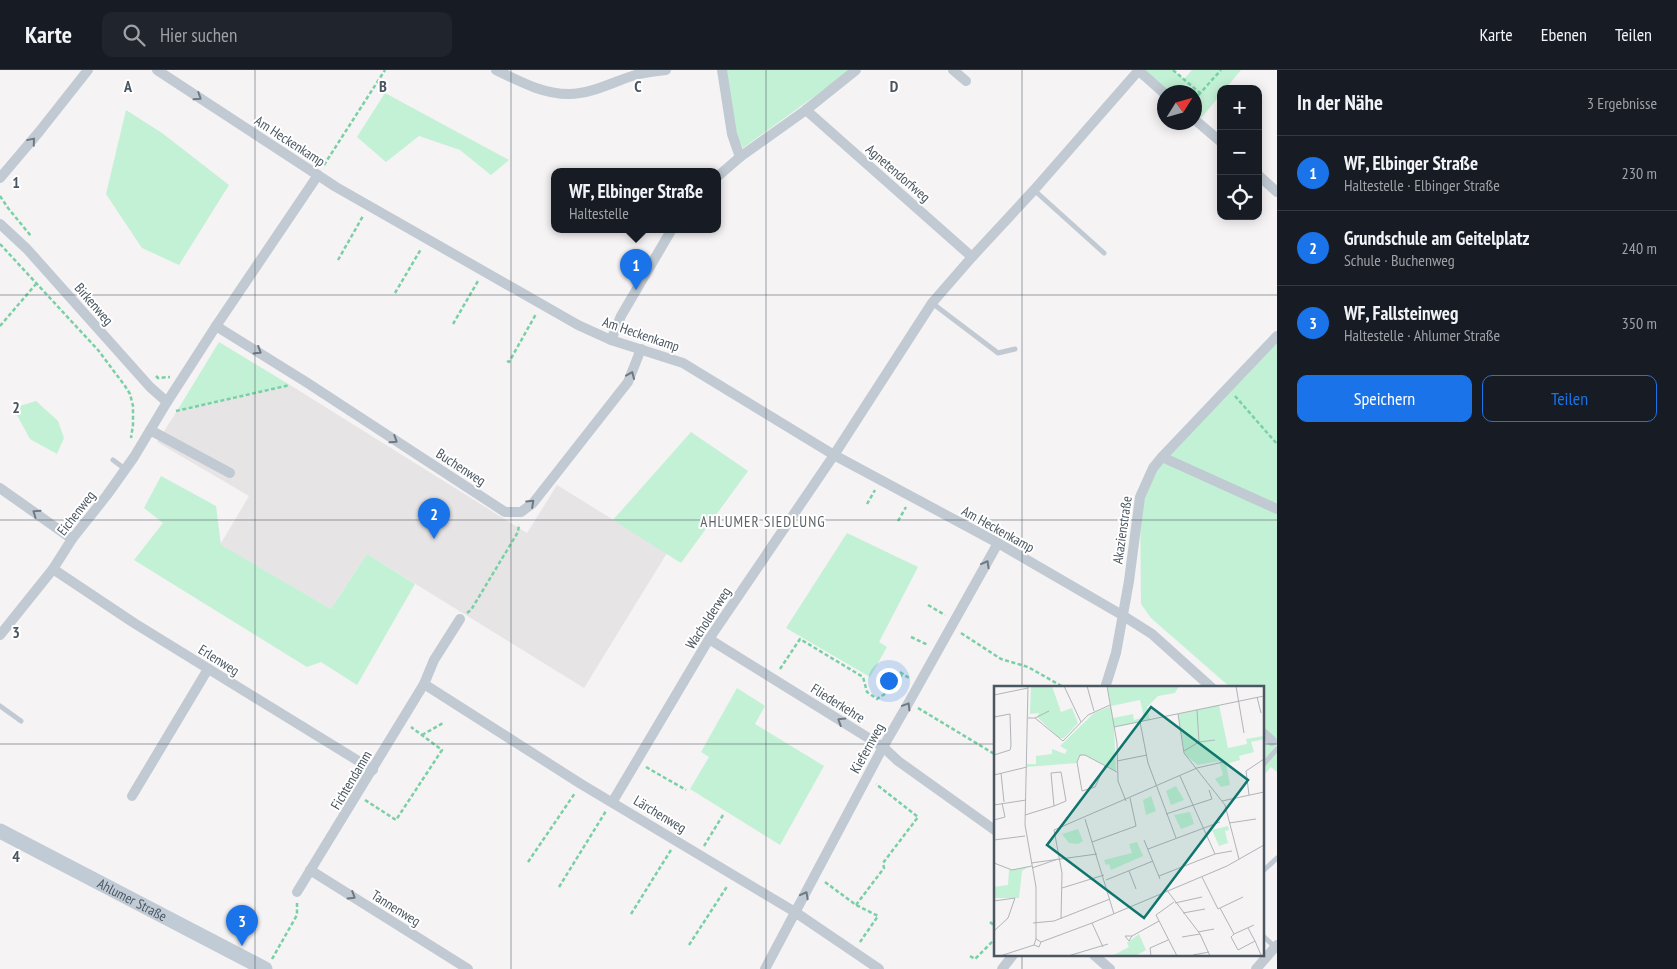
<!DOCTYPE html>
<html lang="de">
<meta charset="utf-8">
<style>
:root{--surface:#171b24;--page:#20242c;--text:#f1f3f6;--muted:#9ea1a6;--line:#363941;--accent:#1a73e8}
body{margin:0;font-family:"PT Sans Narrow",sans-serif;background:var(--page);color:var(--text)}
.controls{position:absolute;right:15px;top:15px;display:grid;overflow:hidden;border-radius:10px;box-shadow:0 2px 12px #0003}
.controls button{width:45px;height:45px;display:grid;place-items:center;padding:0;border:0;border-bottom:1px solid var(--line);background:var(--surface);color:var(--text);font:25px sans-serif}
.compass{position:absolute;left:1157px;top:15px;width:45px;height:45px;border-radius:50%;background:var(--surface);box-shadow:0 2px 12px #0003;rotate:53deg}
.you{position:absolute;left:888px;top:610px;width:18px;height:18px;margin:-12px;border:4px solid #fff;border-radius:50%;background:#1a73e8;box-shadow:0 0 0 8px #1a73e833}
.badge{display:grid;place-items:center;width:32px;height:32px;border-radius:50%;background:var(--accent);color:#fff;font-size:16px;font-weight:700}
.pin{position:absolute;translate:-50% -41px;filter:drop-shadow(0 1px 2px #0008)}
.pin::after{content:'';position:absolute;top:26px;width:18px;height:15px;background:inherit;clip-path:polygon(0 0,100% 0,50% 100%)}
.popup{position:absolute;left:551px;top:98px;width:170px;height:65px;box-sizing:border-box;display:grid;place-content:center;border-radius:10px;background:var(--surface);filter:drop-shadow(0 1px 4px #0005);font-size:16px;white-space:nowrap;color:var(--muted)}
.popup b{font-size:19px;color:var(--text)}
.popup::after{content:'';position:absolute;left:50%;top:100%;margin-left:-10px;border:10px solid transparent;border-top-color:var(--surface)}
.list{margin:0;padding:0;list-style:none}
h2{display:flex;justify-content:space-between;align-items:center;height:65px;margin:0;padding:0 20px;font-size:21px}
h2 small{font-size:16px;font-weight:400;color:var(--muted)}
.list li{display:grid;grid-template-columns:32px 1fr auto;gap:15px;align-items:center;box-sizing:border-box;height:75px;padding:0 20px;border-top:1px solid var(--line)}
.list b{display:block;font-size:19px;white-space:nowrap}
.list p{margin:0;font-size:16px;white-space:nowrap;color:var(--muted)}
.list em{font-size:16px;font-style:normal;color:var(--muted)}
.actions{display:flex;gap:10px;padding:15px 20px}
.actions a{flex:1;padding:11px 0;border:1px solid var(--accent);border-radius:10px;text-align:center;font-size:18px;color:var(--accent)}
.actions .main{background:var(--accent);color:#fff}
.icon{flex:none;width:28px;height:28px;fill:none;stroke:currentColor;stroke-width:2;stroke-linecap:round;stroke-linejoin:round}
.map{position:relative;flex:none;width:1277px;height:899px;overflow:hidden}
header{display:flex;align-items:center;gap:30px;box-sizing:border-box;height:70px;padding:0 25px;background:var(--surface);border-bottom:1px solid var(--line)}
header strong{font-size:24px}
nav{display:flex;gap:28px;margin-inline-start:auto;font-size:18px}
.search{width:350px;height:45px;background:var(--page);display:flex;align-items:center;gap:12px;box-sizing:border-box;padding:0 18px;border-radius:10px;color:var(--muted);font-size:19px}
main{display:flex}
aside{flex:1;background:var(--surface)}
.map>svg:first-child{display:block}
</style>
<header>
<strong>Karte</strong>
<div class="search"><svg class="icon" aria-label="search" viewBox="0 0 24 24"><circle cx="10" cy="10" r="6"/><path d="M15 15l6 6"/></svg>Hier suchen</div>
<nav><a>Karte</a><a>Ebenen</a><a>Teilen</a></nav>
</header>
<main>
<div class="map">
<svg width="1277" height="899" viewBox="0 0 1277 899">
<rect width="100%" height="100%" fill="#f5f3f3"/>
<polygon fill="#e6e4e5" points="290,315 527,463 557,415 667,483 584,618 367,484 331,539 220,475 249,426 157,372 177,341"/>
<g fill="#c3f1d5">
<polygon points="723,0 851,0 743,78 732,56"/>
<polygon points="1140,0 1173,0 1184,9 1192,0 1241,0 1225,19 1221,19 1221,24 1198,52 1195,49 1194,22 1165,22"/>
<polygon points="385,23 509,90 491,105 460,80 419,66 386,92 357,67"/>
<polygon points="126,40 162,63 229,115 179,195 142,178 106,124"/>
<polygon points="1277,266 1277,702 1271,697 1263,706 1263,618 1231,618 1151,548 1141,534 1140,427 1145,412"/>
<polygon points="219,272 290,315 177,341"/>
<polygon points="36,331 58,351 64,368 57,384 30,369 13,338"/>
<polygon points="691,362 748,401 681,493 613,450"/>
<polygon points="161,406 216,436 221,475 331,539 367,484 415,514 357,615 321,592 307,597 134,490 163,453 144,438"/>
<polygon points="847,463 918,497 879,572 887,577 870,607 786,558"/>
<polygon points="737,618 765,636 755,654 824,696 780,775 690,719 709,687 701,682"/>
</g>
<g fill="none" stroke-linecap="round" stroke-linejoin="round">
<g stroke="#7ad0a6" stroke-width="2.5" stroke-dasharray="4 2.5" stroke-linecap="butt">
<polyline points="1173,0 1200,23"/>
<polyline points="1194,30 1221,0"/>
<polyline points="324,95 385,0"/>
<polyline points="0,126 8,138 31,166"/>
<polyline points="0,174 98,280 125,316 130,324 133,336 133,355 131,368"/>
<polyline points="338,190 363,146"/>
<polyline points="395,223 421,179"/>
<polyline points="453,254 478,211"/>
<polyline points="0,256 36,214"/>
<polyline points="507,291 509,292 536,244"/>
<polyline points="156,306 158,308 170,307"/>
<polyline points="1235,326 1277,374"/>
<polyline points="176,341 290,315"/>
<polyline points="867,434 875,420"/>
<polyline points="65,451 69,450 78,441"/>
<polyline points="898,451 906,437"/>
<polyline points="928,535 945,545"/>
<polyline points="467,543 471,540 518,462 519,454"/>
<polyline points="961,563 1001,589 1028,597 1065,618"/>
<polyline points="911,567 928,575"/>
<polyline points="780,599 800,569 863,607 867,622 877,629 894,618 902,604"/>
<polyline points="900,602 909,608"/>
<polyline points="918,638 996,685"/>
<polyline points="422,665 443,653"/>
<polyline points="646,697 686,720"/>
<polyline points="365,730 396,750 442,680 411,657"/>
<polyline points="704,776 723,745"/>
<polyline points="528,792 575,723"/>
<polyline points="825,812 856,835 878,846 860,872"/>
<polyline points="559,817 606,741"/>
<polyline points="856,835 884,798 883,793 918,747 876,714"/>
<polyline points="631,844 671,780"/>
<polyline points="990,852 996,857"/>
<polyline points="689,875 728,815"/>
<polyline points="970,886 975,889 996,868"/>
<polyline points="272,889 297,845 297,833"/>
</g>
<g stroke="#c1cad2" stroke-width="5">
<polyline points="1034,120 1104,183"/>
<polyline points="932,233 998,283 1015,279"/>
<polyline points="113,390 125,399"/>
<polyline points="0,636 21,651"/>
<polyline points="1263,695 1277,679"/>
<polyline points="1263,801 1277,788"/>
<polyline points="1263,866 1275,877"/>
</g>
<g stroke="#c1cad2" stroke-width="10">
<polyline points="157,0 336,117 578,255 611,270 683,293 834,385 998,473 1122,545 1152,564 1212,618"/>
<path d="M496,0C519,11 542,24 569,24C593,24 616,10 639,4C648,2 657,1 666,0"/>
<polyline points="722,0 732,64 740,87"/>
<polyline points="953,0 966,11"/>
<polyline points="1138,0 1164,23"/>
<polyline points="806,40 972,187"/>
<polyline points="1194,49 1221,72"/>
<polyline points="1258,105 1277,122"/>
<polyline points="717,107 740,87 806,40 856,0"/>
<polyline points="0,108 39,62 88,0"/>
<polyline points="0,154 27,179 150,317 167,332"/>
<polyline points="216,256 306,312 505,442 521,442 533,433 628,312 641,279"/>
<polyline points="611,270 621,246 672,159"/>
<polyline points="150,360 230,403"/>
<polyline points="1162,387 1277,439"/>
<polyline points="0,418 72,469"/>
<polyline points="53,499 134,553 373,700"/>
<polyline points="0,565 53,499 72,469 107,425 134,387 167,332 216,256 318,105"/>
<polyline points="709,569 883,677 898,691 996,761"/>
<polyline points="424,614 581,714 795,842 879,899"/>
<polyline points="1105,618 1116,583 1129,511 1140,427 1153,398 1162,387 1277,266"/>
<polyline points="1263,663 1272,671"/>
<polyline points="132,726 208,599"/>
<polyline points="613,731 709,569 834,385 932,233 972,187 1034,120 1139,0"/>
<polyline points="310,800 468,899"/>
<polyline points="297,822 424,614 434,590 460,549"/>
<polyline points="1094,885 1110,899"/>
<polyline points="765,899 883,677 909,632 998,473"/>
<polyline points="1002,899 1013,885"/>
<polyline points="1256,899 1277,875"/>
</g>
<path stroke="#c1cbd6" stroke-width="15" id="s1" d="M0,761L265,899"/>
</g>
<defs><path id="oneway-chevron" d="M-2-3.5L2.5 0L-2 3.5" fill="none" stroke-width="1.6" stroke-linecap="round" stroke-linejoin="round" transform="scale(1.25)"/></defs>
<g stroke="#6e7983">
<use href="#oneway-chevron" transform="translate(198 27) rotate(33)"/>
<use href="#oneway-chevron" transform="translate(32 71) rotate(-50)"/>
<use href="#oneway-chevron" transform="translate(258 281) rotate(32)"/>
<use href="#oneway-chevron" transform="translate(631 305) rotate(-67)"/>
<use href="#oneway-chevron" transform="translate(394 370) rotate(33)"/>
<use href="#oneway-chevron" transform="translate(531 433) rotate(-43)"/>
<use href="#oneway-chevron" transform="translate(36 443) rotate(-145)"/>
<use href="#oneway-chevron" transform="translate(986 494) rotate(-61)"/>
<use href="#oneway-chevron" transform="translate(907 636) rotate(-59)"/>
<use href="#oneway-chevron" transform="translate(841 651) rotate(-148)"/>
<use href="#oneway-chevron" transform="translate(805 825) rotate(-62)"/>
<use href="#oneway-chevron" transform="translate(352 826) rotate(32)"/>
</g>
<path fill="none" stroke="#4a5661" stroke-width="1" stroke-opacity="0.55" d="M255,0V899M511,0V899M766,0V899M1022,0V618M0,225H1277M0,450H1277M0,674H996M1263,674H1277M1022,885V899"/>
<g text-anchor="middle" stroke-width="4" stroke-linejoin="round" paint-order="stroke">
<g font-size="14" fill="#4a5661" stroke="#fff">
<text transform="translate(290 71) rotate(33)" y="5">Am Heckenkamp</text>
<text transform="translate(898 103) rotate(41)" y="5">Agnetendorfweg</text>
<text transform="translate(94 234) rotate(49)" y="5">Birkenweg</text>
<text transform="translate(641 264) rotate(19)" y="5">Am Heckenkamp</text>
<text transform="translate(461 397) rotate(33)" y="5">Buchenweg</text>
<text transform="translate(76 443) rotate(-52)" y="5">Eichenweg</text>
<text transform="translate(998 459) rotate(29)" y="5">Am Heckenkamp</text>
<text transform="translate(1122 460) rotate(-82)" y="5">Akazienstraße</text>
<text transform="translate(708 548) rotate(-57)" y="5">Wacholderweg</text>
<text transform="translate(219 590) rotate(32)" y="5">Erlenweg</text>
<text transform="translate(838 633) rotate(32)" y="5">Fliederkehre</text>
<text transform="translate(867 678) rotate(-61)" y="5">Kiefernweg</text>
<text transform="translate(351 710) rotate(-59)" y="5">Fichtendamm</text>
<text transform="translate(660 744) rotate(31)" y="5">Lärchenweg</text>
<text dy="5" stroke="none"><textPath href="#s1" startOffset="149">Ahlumer Straße</textPath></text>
<text transform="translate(396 838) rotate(32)" y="5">Tannenweg</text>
</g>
<g font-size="15" letter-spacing="1" fill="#5f6368" stroke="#fff">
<text x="763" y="457">AHLUMER SIEDLUNG</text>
</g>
</g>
<g transform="translate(994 616)">
<rect width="270" height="270" fill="#f5f3f3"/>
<path d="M37,0H58L67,26L78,22L84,37L70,52H65L43,31L45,27L36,28ZM113,0H185L181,7L164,10L153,21L156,34L120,41L122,85L91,69L85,70L83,77L33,81V78H42V70L58,68V63L71,68L73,64L66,60L100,27L117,20ZM146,14L150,31L140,34L139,28L119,32L117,20ZM225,19L234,62L253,58L252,53L270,50V53L257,56L260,66L245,70L246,74L232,78L236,99L227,101L221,93L229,89L225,75L204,79L191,69L184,28ZM182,100L190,114L177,119L172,105ZM157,110L162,125L152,129L149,114ZM196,126L200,138L187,143L180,129ZM234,140L235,144L231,145L234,157L225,160L218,144ZM84,143L89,155L84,158L75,157L68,148ZM143,156L149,170L117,184L115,178L112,179L110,174L138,167L135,158ZM34,181L28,185L25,212H0V201L14,199L15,184ZM145,248L152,264L141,270H118L135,261L133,257Z" fill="#c3f1d5" fill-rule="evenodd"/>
<path fill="none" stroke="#b1b4b9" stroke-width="1" d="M34,0L31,139L42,201V253M70,0L87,36M93,0L100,25M113,0L123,57L124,95L132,115M242,0L250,47M0,9L34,2M263,11L267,27M203,24L205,56M184,28L190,67L231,119L245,173M0,31L16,28L17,60L16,64L0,69M34,32H41L69,55L94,29L116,19M41,32L55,25M146,36L154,77L182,152M120,41L270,10M190,65L205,56L221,54M123,75L153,69M111,80L101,101L88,105L83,76L86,69H91L123,86M7,87L10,116M0,89L33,81M186,90L221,168M255,109L252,85L270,73M228,115L270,106M0,119L32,114M172,128L218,113L215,104M31,129L60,120L57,87L67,86L72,115L60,120M91,133L120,228M0,134L11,131L8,117M235,137L262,133M0,154L31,150M150,154L166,193M98,156L142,140L136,112M154,163L226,136M0,177L18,184L38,180M37,177L103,168M38,182L64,173M135,185L142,203M165,190L221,168L238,165M208,191L224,223L249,211M112,194L159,175M68,202L110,189M172,203L206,248L216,270M0,215L21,212L14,232L0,245M180,216L162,229L183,270M181,217L208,211M226,222L240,248L260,239M189,227L211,223M67,233L68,187L60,144L203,82L229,76M39,237L60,235L116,213M98,237L109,261M204,246L220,243M240,248L237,251L244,264L261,255L254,242M138,250H131L135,255L138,250L165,235M188,251L206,248M261,255L267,269M47,256L98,237L233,180L270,159M199,269L215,266M6,270L40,259L45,261L47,256L42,253L40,259M74,270L114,258M157,270L156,262L174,254"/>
<path fill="#0f766e" fill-opacity="0.15" stroke="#0f766e" stroke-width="2.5" d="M157,21L254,94L150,232L53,159Z"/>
<rect width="270" height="270" fill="none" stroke="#4a5661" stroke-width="2.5"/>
</g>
<g font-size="16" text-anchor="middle" font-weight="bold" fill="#4a5661" stroke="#fff" stroke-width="4" stroke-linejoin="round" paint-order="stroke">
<text x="128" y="22">A</text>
<text x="383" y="22">B</text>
<text x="638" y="22">C</text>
<text x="894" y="22">D</text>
<text x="16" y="118">1</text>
<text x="16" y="343">2</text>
<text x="16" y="568">3</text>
<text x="16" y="792">4</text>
</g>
</svg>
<div class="controls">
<button>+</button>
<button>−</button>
<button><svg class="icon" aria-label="locate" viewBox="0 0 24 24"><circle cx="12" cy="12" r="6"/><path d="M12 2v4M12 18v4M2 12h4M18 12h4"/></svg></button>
</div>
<svg class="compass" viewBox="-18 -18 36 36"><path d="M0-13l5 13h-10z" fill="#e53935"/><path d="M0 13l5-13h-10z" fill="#9ea1a6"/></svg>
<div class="you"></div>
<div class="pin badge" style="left:636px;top:220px">1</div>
<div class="popup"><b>WF, Elbinger Straße</b>Haltestelle</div>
<div class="pin badge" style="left:434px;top:469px">2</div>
<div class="pin badge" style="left:242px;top:876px">3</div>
</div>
<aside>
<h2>In der Nähe<small>3 Ergebnisse</small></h2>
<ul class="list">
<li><span class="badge">1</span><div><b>WF, Elbinger Straße</b><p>Haltestelle · Elbinger Straße</p></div><em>230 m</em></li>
<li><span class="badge">2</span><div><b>Grundschule am Geitelplatz</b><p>Schule · Buchenweg</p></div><em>240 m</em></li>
<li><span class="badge">3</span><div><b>WF, Fallsteinweg</b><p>Haltestelle · Ahlumer Straße</p></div><em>350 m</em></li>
</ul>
<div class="actions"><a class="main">Speichern</a><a>Teilen</a></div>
</aside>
</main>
